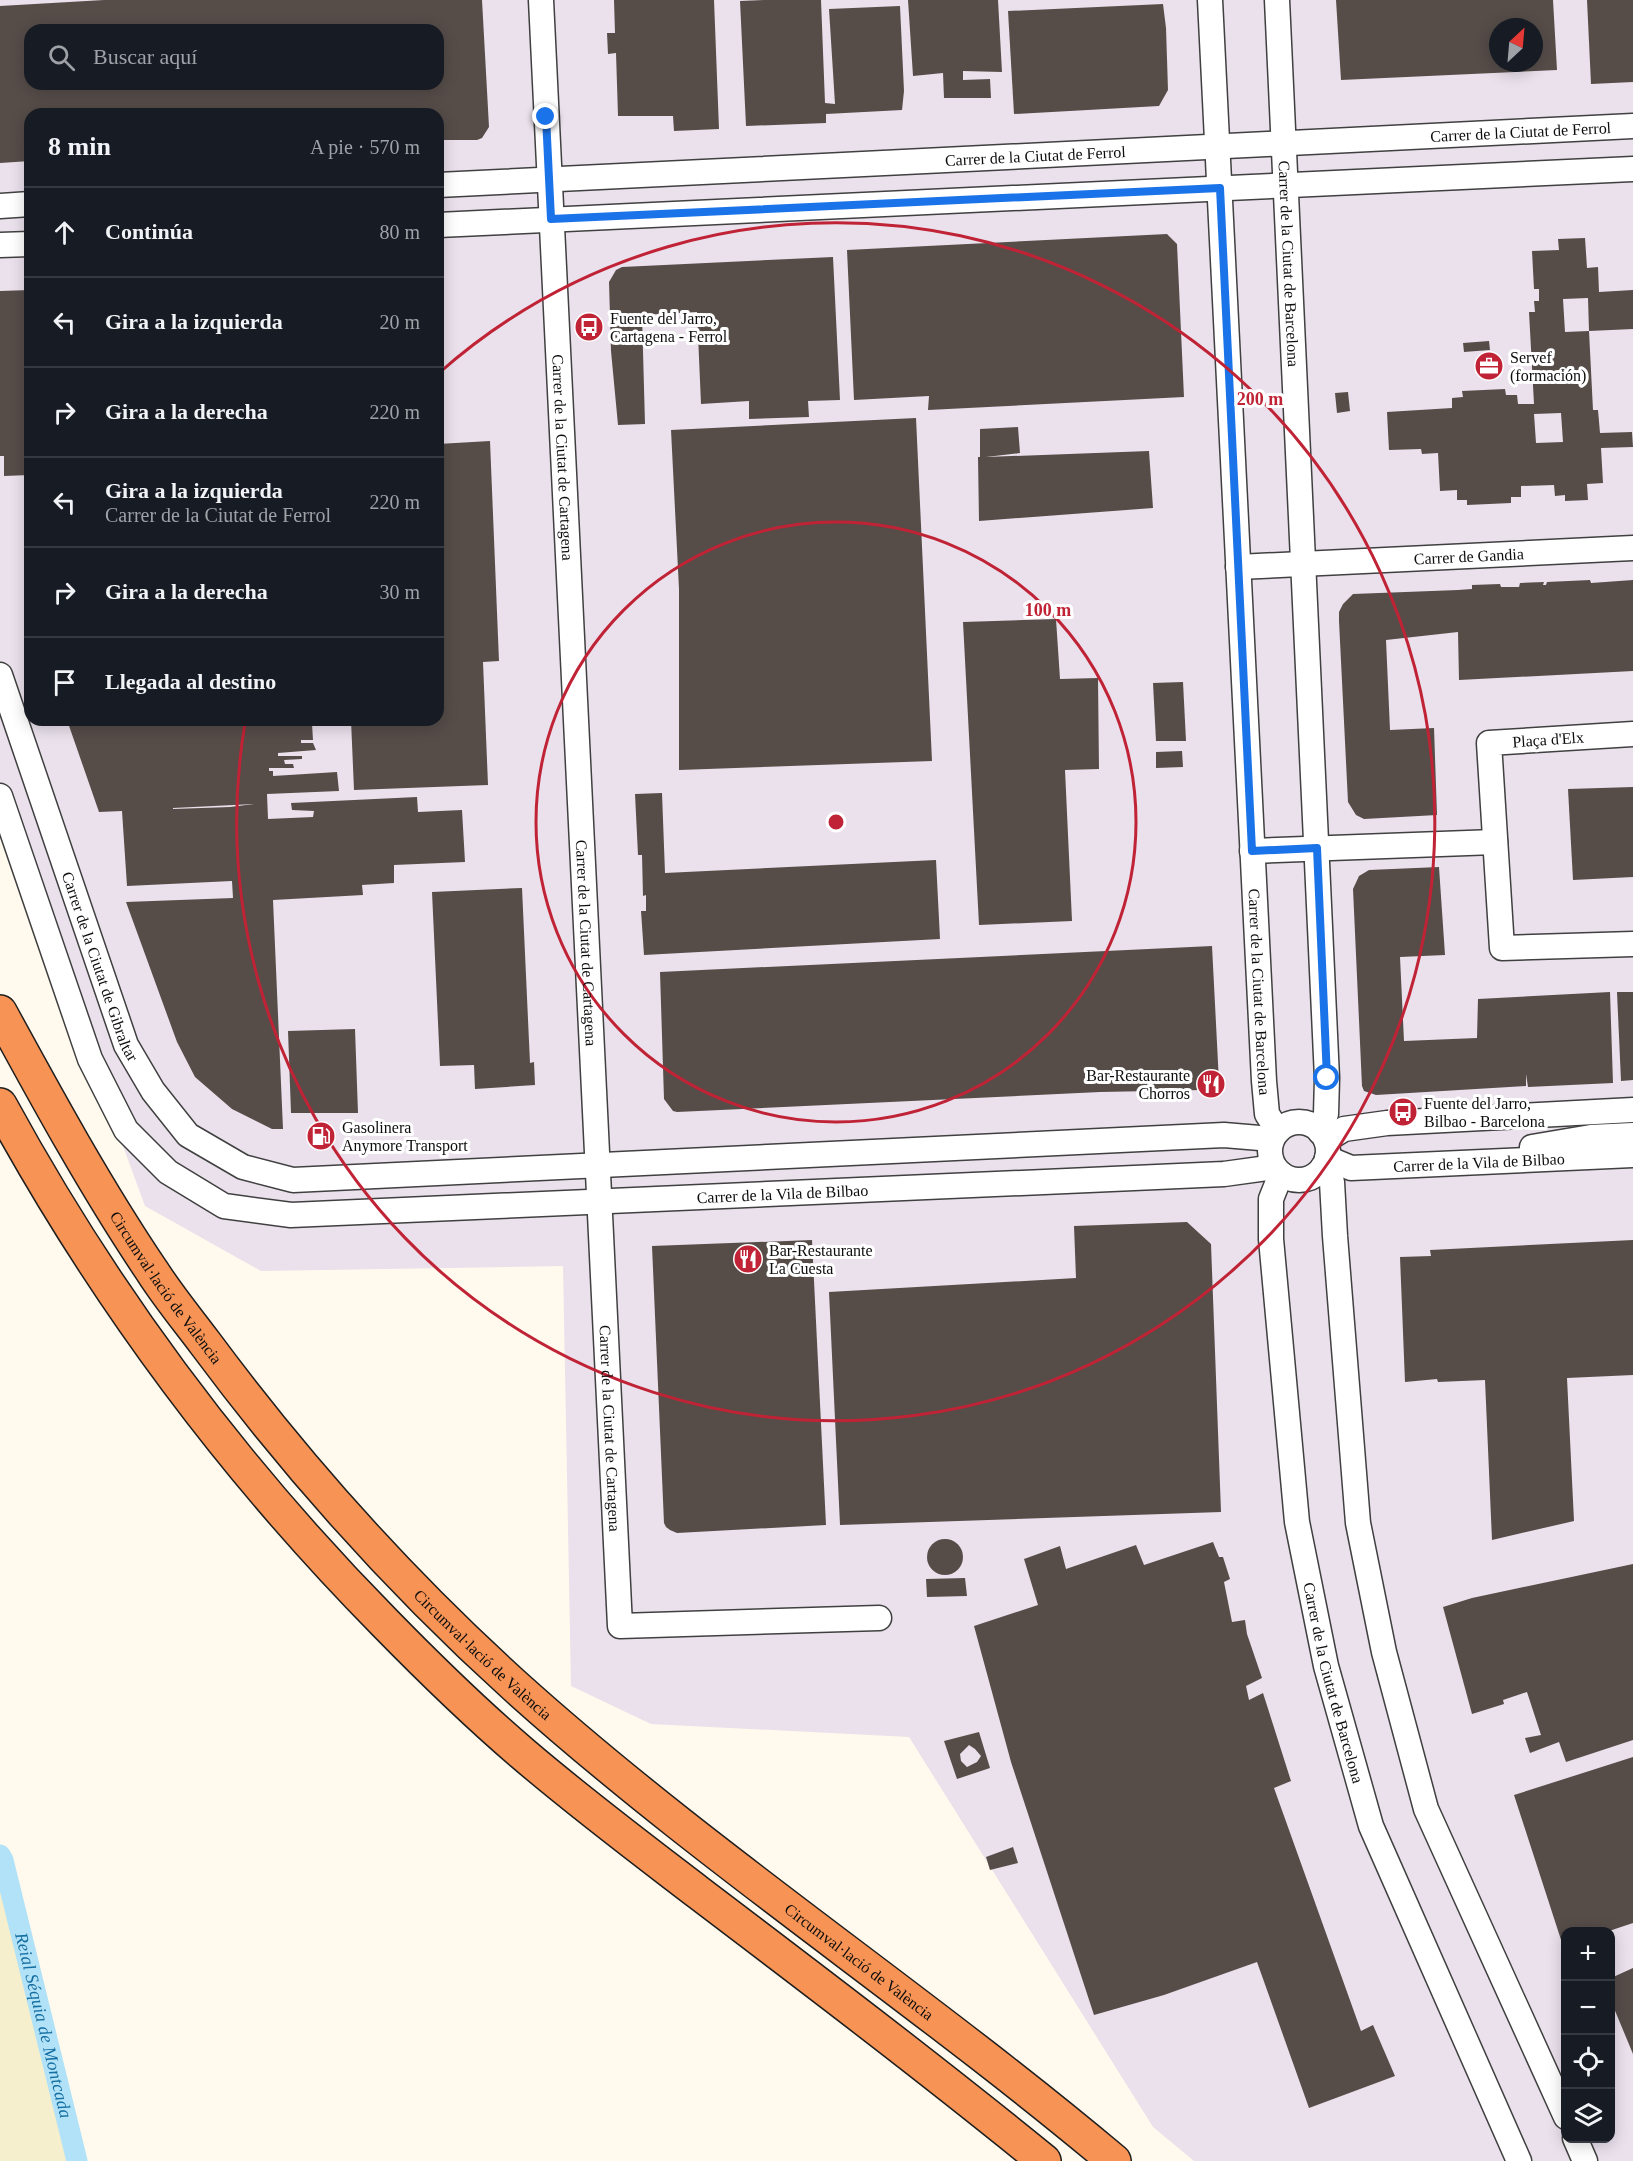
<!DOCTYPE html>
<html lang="es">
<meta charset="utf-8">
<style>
:root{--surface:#171b24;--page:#20242c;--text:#f1f3f6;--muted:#9ea1a6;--line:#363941}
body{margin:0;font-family:Georgia,serif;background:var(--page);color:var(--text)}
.controls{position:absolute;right:18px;bottom:18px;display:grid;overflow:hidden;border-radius:12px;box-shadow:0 3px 15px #0003}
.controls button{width:54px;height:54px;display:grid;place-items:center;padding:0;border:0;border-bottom:2px solid var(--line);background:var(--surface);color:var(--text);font:30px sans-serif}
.compass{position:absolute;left:1489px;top:18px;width:54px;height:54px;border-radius:50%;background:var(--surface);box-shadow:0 3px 15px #0003;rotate:26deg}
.stop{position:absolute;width:18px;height:18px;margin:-14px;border:4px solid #1a73e8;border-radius:50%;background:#fff}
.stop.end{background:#1a73e8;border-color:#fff;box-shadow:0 2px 6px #0008}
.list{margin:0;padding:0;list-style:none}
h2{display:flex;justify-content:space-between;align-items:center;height:78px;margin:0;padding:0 24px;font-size:26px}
h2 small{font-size:20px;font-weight:400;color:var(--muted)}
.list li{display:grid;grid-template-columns:39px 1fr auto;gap:18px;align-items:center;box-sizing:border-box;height:90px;padding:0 24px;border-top:2px solid var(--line)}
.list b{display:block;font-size:22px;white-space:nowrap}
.list p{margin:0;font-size:20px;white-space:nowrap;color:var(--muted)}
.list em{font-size:20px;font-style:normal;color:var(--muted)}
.icon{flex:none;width:33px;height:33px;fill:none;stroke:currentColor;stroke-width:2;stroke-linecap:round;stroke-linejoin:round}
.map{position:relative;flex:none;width:1633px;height:2161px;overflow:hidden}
.search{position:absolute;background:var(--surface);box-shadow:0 3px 15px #0003;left:24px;top:24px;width:420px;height:66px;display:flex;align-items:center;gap:15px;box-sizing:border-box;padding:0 21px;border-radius:18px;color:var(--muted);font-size:22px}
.panel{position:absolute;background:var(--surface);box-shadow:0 3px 15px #0003;left:24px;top:108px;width:420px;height:618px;border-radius:18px}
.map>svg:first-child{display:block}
</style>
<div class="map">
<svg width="1633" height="2161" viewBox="0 0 1633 2161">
<rect width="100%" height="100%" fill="#fffaed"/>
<path fill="#eae1ec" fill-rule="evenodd" d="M0,0H1633V2161H1194L1153,2127L909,1737L651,1724L571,1686L563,1266L261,1271L145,1206L0,811ZM1498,27H1534V63H1498ZM30,30H438V84H30ZM30,114H438V720H30ZM1566,1932H1610V2138H1566Z"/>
<polygon fill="#f5efcd" points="0,1855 3,1860 77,2161 0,2161"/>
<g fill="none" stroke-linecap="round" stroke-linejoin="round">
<path stroke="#b1e2f7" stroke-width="21" id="s1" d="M0,1855L3,1860L77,2161"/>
</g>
<g fill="#564d49" fill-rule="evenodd">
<path d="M104,0H482L489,127L482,138L477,140H438V114H30V161L0,163V6ZM30,30H438V84H30Z"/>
<polygon points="614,0 714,0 719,129 674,131 673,116 618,116 616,53 608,54 607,33 615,33"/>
<polygon points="764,0 821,0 825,103 835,104 829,9 900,6 904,91 902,110 826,114 826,123 746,126 740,1"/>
<polygon points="908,0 998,0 1002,72 963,71 963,80 990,79 991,98 944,98 943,73 913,76"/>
<path d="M1336,0H1553L1557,70L1341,80ZM1498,27H1534V63H1498Z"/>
<polygon points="1587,0 1633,0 1633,82 1591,84"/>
<polygon points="1163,4 1166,28 1168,90 1159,106 1014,114 1008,11"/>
<polygon points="1167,234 1177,244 1184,397 928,410 929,396 854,400 847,250"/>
<path d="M1585,238L1587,268L1598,267L1599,292L1633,290V329L1589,331L1588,298L1563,299L1565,332L1589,331L1593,410H1598L1600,433L1632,432L1633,447L1601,448L1603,483L1587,484L1588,500L1565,501V495L1555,496L1554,485L1521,486V497H1511V503L1467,505V500H1457V490L1440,491L1438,453L1422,454L1421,449L1389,450L1387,412L1452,408V398L1463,397L1462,391L1505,389L1506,395H1517L1518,404H1534L1529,312H1535L1534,301H1539V289H1534L1532,251L1559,250L1558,239ZM1561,413L1563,442L1536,443L1534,414Z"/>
<polygon points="833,257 840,400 808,401 809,417 749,419 749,401 701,404 697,312 642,315 645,424 618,425 611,351 609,282 616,270 622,267"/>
<polygon points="30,290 30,475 4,476 4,456 0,456 0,291"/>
<polygon points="1489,341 1490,350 1464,352 1463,343"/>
<polygon points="1348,392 1350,411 1337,413 1335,393"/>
<polygon points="916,418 932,761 679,770 679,589 671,430"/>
<polygon points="1018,427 1020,453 986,457 1149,451 1153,508 979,521 978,457 980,457 980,429"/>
<polygon points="490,441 499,661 483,662 488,785 354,790 351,720 438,720 438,444"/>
<polygon points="1590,580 1591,583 1633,580 1633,671 1459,680 1458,632 1386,640 1390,730 1434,728 1437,815 1364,819 1356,815 1348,802 1339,621 1339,612 1343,604 1353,594 1458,590 1472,589 1472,585 1500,584 1501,587 1519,587 1520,583 1544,582 1543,585 1546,585 1547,582"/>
<polygon points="1056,619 1060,679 1098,678 1099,769 1065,770 1072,921 979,925 963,622"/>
<polygon points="1183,682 1186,741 1156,741 1153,683"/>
<path d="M67,720H263V722H303V724H312L313,740H301V743H313L316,750L278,753V756H302V759L284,760L285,764H293L294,768H269V771H273V776L337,772L339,791L267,794L268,819L313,817L314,811L292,810L291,803L417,797L418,812L462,810L465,862L394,865V883L362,885L363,895L273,900L283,1129H272L232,1109L195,1077L177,1042L126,902L233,898L232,881L127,886L122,811L99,812ZM254,804L230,807L173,809V808Z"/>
<polygon points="1182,751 1183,767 1156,768 1156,752"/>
<polygon points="1633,787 1633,877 1573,880 1568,789"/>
<polygon points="662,793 665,873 936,860 940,939 644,955 641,911 646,911 646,895 643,896 642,855 638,855 635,794"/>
<polygon points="1439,867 1445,955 1400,957 1404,1041 1477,1038 1478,999 1610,992 1613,1083 1528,1087 1526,1074 1526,1086 1376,1095 1364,1091 1362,1086 1353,889 1359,876 1369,870"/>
<polygon points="522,888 530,1063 534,1062 535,1085 475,1089 474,1065 440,1066 432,892"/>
<polygon points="1212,946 1219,1082 1214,1087 1203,1090 1100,1092 677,1112 673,1111 664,1099 660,972"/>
<polygon points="1617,992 1633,992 1633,1080 1621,1081"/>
<polygon points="355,1029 358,1113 291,1113 288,1031"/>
<rect x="314" y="1132" width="19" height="5"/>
<polygon points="1187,1222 1211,1244 1221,1512 840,1525 829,1292 1076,1278 1074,1226"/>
<polygon points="812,1240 826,1525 677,1533 670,1530 666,1527 664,1523 652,1246"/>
<polygon points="1633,1240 1633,1375 1567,1378 1574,1521 1492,1540 1485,1380 1438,1382 1437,1379 1405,1382 1400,1257 1431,1256 1430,1250"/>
<circle cx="945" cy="1557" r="18"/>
<polygon points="1213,1542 1219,1557 1223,1557 1230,1579 1224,1582 1232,1622 1245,1620 1247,1634 1262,1678 1246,1686 1249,1700 1263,1693 1291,1781 1274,1788 1361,2031 1373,2025 1395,2076 1309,2108 1257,1962 1164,1995 1094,2015 1011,1762 974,1626 1038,1605 1024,1559 1060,1546 1066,1569 1136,1545 1144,1565"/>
<polygon points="1633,1564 1633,1740 1566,1762 1559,1742 1530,1753 1525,1738 1541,1735 1527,1692 1503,1700 1504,1704 1472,1714 1443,1607 1472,1598"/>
<polygon points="965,1578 967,1596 927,1597 926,1579"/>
<path d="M979,1732L990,1768L957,1779L944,1741ZM969,1745L975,1749L981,1756L977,1762L967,1767L961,1761L960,1754Z"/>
<polygon points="1633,1757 1633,1923 1606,1932 1566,1932 1566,1945 1563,1946 1514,1795"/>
<polygon points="1013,1847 1018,1863 990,1870 986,1857"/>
<polygon points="1633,1968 1633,2054 1611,2001 1611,1978"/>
</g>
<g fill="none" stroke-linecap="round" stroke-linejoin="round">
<g stroke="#404040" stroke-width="27">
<g id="minor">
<path id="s2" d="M541,0L620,1626L879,1618"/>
<path id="s3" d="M1210,0L1264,1081L1267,1114L1278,1131"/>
<path id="s4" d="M1277,0L1327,1078L1326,1114L1320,1132"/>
<path id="s5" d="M438,185L1633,126"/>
<polyline points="0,206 30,204"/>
<polyline points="438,225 1633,169"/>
<polyline points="0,245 30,244"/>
<path id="s6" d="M1238,567L1633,548"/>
<path id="s7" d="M0,675L126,1045L153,1091L188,1135L243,1167L293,1180L1224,1135L1272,1139"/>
<polyline points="1633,734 1489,743 1502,948 1633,944"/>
<path id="s8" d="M0,796L90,1059L126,1130L168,1172L224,1206L291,1215L1224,1174L1274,1167"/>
<polyline points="1252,851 1495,842"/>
<circle cx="1299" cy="1151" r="29"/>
<polyline points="1326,1140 1344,1129 1387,1123 1633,1110"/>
<polyline points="1532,1147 1591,1137 1633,1135"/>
<path id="s9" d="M1327,1158L1351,1168L1633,1155"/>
<polyline points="1323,1167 1332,1182 1335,1236 1358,1523 1384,1652 1426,1809 1566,2117"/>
<path id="s10" d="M1281,1174L1271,1199V1239L1297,1522L1326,1666L1371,1826L1519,2161"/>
<polyline points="1575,2138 1585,2161"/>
</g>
</g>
<g stroke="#1e1e1e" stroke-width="36">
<g id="highway">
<path id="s11" d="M0,1012C48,1100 96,1188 152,1271C168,1296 187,1319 205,1343C297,1467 400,1582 515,1686C705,1857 919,1997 1114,2161"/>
<path d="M0,1105C103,1294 234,1470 385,1623C429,1668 474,1712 522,1753C579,1802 639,1847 699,1893C815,1981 931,2069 1044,2161"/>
</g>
</g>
<use href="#minor" stroke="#fff" stroke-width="24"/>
<use href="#highway" stroke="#f79354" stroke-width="33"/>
</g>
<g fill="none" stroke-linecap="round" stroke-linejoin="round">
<polyline stroke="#1a73e8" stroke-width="8" points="546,117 551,219 1220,188 1252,851 1317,848 1327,1078"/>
</g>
<g fill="none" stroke="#c02335" stroke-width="3">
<circle cx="836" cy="822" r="300"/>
<path d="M439 373A599 599 0 1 1 245 723"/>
</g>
<defs>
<g id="bus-disc" transform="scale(1.5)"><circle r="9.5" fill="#c02335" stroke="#fff"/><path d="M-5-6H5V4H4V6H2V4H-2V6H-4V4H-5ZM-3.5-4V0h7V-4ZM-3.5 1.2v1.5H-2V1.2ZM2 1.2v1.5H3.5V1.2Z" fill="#fff"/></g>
<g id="office-disc" transform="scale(1.5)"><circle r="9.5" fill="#c02335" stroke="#fff"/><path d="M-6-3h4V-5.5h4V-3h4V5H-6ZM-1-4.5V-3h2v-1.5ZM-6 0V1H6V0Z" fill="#fff"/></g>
<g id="restaurant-disc" transform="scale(1.5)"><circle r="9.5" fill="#c02335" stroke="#fff"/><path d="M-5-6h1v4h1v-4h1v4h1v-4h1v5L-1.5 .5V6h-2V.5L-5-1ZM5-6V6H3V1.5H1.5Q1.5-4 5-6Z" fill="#fff"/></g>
<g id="fuel-disc" transform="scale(1.5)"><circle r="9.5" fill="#c02335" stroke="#fff"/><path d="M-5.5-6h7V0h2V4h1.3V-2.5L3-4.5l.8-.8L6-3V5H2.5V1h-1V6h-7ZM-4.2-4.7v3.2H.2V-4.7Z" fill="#fff"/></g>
</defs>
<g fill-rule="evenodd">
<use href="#bus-disc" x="589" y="327"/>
<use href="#office-disc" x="1489" y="366"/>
<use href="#restaurant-disc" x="1211" y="1084"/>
<use href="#bus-disc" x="1403" y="1112"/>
<use href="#fuel-disc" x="321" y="1136"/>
<use href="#restaurant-disc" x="748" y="1259"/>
</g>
<g text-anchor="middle" stroke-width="6" stroke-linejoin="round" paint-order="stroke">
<g font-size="16" fill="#0d0d0d" stroke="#fff">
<text dy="6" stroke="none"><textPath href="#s5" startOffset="1084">Carrer de la Ciutat de Ferrol</textPath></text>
<text dy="6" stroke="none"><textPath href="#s5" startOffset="598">Carrer de la Ciutat de Ferrol</textPath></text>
<text dy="6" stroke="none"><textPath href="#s4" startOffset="264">Carrer de la Ciutat de Barcelona</textPath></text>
<text dy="6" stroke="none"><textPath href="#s2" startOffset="458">Carrer de la Ciutat de Cartagena</textPath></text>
<text dy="6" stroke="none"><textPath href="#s6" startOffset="231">Carrer de Gandia</textPath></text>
<text transform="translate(1548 739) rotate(-4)" y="6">Plaça d'Elx</text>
<text dy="6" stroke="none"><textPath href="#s2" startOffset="944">Carrer de la Ciutat de Cartagena</textPath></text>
<text dy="6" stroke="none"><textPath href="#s7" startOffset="308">Carrer de la Ciutat de Gibraltar</textPath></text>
<text dy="6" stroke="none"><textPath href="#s3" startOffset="993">Carrer de la Ciutat de Barcelona</textPath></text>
<text dy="6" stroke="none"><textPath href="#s9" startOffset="154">Carrer de la Vila de Bilbao</textPath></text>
<text dy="6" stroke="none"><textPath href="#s8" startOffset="1042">Carrer de la Vila de Bilbao</textPath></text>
<text dy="6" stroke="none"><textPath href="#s11" startOffset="322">Circumval·lació de València</textPath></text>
<text dy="6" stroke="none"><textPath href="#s2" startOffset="1430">Carrer de la Ciutat de Cartagena</textPath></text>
<text dy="6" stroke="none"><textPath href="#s11" startOffset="808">Circumval·lació de València</textPath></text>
<text dy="6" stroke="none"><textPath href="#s10" startOffset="516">Carrer de la Ciutat de Barcelona</textPath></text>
<text dy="6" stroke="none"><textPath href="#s11" startOffset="1294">Circumval·lació de València</textPath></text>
</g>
<g font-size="16" fill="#0d0d0d" stroke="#fff" text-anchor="start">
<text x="610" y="324">Fuente del Jarro,<tspan x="610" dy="18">Cartagena - Ferrol</tspan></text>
<text x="1510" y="363">Servef<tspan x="1510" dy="18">(formación)</tspan></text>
<text x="1190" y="1081" text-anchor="end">Bar-Restaurante<tspan x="1190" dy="18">Chorros</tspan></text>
<text x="1424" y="1109">Fuente del Jarro,<tspan x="1424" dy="18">Bilbao - Barcelona</tspan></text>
<text x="342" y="1133">Gasolinera<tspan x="342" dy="18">Anymore Transport</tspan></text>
<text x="769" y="1256">Bar-Restaurante<tspan x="769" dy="18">La Cuesta</tspan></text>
</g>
<g font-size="18" font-style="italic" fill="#146ea1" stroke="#fff">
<text dy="6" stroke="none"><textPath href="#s1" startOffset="176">Reial Séquia de Montcada</textPath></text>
</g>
</g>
<circle cx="836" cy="822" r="9" fill="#c02335" stroke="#fff" stroke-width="3"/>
<g font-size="18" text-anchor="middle" font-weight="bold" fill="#c02335" stroke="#fff" stroke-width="6" stroke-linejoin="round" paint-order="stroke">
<text x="1260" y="405">200 m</text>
<text x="1048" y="616">100 m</text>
</g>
</svg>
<div class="controls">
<button>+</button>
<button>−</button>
<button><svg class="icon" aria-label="locate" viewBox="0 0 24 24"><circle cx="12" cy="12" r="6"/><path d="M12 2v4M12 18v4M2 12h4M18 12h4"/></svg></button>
<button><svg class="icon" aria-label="layers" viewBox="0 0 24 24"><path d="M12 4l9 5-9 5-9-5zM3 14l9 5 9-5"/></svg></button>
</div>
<svg class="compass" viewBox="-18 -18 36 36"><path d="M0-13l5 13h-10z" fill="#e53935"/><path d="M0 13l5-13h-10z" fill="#9ea1a6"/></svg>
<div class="stop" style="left:1327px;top:1078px"></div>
<div class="stop end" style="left:546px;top:117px"></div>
<div class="search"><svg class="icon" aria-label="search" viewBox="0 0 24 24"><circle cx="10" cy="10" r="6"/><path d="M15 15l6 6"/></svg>Buscar aquí</div>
<section class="panel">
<h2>8 min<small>A pie · 570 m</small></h2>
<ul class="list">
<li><svg class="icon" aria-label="ahead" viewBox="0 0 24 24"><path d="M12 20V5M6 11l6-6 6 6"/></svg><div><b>Continúa</b></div><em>80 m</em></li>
<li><svg class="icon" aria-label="left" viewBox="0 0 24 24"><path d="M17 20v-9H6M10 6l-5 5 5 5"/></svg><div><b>Gira a la izquierda</b></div><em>20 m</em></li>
<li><svg class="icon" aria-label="right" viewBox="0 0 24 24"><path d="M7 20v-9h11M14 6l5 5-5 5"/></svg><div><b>Gira a la derecha</b></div><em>220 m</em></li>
<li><svg class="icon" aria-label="left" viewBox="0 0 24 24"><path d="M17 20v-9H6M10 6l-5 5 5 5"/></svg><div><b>Gira a la izquierda</b><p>Carrer de la Ciutat de Ferrol</p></div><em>220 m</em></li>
<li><svg class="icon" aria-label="right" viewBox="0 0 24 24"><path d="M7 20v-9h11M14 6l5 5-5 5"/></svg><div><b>Gira a la derecha</b></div><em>30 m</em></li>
<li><svg class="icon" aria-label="arrive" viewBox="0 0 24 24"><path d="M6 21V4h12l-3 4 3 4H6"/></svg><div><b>Llegada al destino</b></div></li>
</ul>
</section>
</div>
